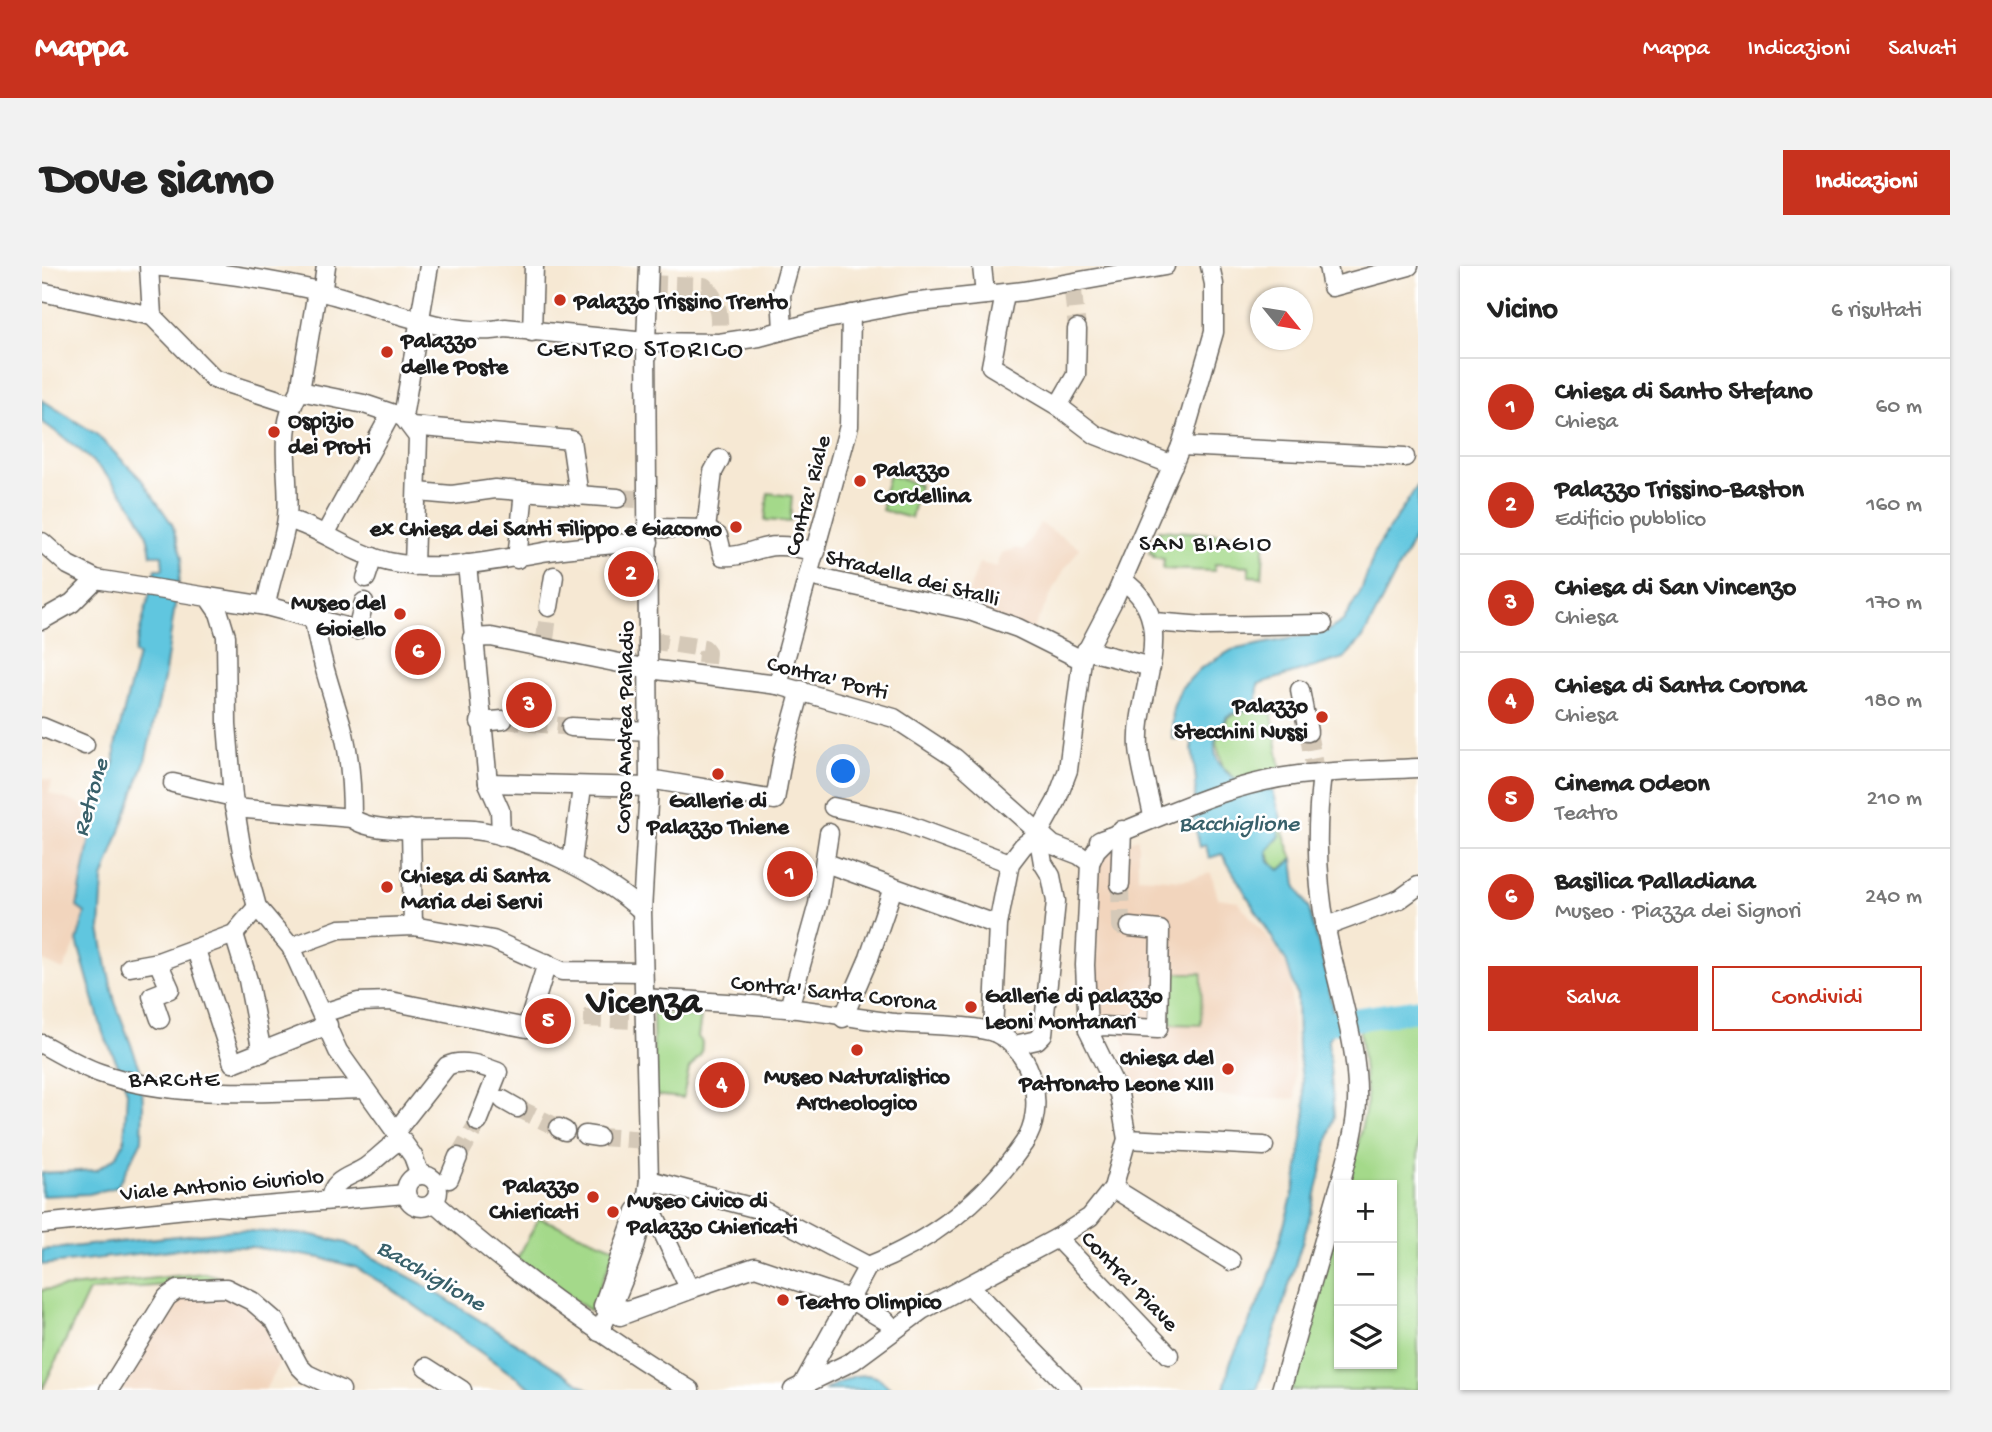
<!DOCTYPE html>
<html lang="it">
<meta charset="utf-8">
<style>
:root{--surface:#fff;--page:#f2f2f2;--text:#222;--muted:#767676;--line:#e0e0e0;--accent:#c8321e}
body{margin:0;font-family:"Gochi Hand",sans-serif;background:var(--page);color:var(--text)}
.controls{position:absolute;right:21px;bottom:21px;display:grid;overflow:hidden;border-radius:0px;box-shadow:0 2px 5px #0004}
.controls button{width:63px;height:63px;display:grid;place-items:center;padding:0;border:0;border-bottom:2px solid var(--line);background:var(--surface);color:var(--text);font:35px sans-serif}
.compass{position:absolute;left:1208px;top:21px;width:63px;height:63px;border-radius:50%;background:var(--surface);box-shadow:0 2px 5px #0004;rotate:120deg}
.you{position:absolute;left:802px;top:506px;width:24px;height:24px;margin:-18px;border:5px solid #fff;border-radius:50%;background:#1a73e8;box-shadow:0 0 0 10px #1a73e833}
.badge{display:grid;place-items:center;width:46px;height:46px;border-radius:50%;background:var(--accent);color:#fff;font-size:23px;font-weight:700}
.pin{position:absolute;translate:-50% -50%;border:4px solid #fff;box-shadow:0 2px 7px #0006}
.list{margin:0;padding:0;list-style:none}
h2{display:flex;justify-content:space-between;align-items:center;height:91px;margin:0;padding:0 28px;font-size:30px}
h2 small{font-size:23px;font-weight:400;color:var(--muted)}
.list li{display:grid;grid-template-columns:46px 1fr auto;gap:21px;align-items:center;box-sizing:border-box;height:98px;padding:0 28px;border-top:2px solid var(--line)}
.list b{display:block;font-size:26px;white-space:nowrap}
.list p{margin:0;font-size:23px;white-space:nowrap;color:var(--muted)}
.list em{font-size:23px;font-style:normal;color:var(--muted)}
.actions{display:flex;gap:14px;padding:21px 28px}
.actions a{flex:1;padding:16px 0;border:2px solid var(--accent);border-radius:0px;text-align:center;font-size:24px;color:var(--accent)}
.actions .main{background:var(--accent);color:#fff}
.icon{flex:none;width:38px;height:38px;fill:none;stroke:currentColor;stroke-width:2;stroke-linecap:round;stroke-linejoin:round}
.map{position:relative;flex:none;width:1376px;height:1124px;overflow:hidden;border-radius:0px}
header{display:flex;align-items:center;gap:42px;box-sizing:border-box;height:98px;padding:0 35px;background:var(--accent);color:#fff}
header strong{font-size:33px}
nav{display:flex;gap:38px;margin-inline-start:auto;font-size:24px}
.intro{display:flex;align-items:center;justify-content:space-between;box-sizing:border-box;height:168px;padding:0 42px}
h1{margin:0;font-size:49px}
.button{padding:18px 32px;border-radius:0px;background:var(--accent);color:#fff;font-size:24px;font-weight:700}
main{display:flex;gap:42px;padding:0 42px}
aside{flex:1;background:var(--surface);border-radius:0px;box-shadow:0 2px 5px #0004}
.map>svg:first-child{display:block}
</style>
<header>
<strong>Mappa</strong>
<nav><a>Mappa</a><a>Indicazioni</a><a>Salvati</a></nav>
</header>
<div class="intro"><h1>Dove siamo</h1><a class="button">Indicazioni</a></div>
<main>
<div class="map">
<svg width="1376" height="1124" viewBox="0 0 1376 1124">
<rect width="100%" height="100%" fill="#fff"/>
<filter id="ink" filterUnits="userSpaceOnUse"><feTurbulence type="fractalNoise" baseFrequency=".0143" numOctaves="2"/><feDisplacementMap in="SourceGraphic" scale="14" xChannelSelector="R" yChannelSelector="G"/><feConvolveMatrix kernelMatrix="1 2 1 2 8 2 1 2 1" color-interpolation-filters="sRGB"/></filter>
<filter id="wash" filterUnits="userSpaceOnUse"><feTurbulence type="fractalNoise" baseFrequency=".00686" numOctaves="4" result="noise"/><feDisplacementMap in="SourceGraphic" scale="28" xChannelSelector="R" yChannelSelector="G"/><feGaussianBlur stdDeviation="1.57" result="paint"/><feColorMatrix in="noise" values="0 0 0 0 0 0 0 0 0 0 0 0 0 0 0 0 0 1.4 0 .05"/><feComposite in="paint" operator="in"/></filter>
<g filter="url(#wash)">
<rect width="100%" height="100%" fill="#f6e8d3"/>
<g fill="#f2d5bd">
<polygon points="998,257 1038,282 1022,304 989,367 921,341 937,297 955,301 959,287 975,282 981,285"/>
<polygon points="0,512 10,515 7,527 38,538 50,560 35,641 43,647 41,663 21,704 0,694"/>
<polygon points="1096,572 1096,611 1143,614 1169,607 1176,632 1195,635 1233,680 1248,708 1254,833 1092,826 1080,766 1053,757 1058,602 1064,583"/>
<polygon points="158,1028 203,1034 246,1080 223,1124 76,1124 120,1049 134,1034"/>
</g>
<g fill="#a4d98a" stroke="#607a53" stroke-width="2">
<polygon points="847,209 877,219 869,252 840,244 842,237 839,236"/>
<polygon points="726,227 750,230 748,256 723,254"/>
<polygon points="1117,264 1223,271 1220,311 1207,310 1207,300 1173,298 1172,305 1121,303 1122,293 1111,291 1112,288 1107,287"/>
<polygon points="1228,436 1239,505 1196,515 1181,502 1174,476 1186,451"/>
<polygon points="1239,561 1251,593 1238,604 1232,601 1225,585 1238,570 1236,562"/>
<polygon points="1129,707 1160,707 1159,759 1128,758"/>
<polygon points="1376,740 1376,1124 1249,1124 1297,953 1297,1098 1350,1098 1350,919 1307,919 1325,836 1316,747"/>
<polygon points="611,747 659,751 656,771 660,776 659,788 647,803 641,832 612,829"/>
<polygon points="497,952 574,982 548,1045 475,993"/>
<polygon points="162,1007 177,1011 176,1015 47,1025 0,1124 0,1024"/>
</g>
<g fill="#61c6df" stroke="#3e717e" stroke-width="2">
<path d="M0,134L54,168L99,213L130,258L140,292L122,413L103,495L61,613L58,663L65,701L73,736L99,805L101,839L100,874L75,921L47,928L0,930V907L54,904L74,891L82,876L85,826L77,801L61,767L35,675L43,647L35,641L50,560L73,494V480L96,389L92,388L114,303H121L120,289H109C104,236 42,184 0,156Z"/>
<path d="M1376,219V264L1321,372L1302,392L1216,418L1215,439L1185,450C1182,457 1174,468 1173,476C1170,510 1206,520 1231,525L1241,559L1234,556L1238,570L1225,585L1227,595L1238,604L1251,593L1254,619L1267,643L1285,711L1292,752V764L1286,775L1292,850L1271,941L1215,1124H1182L1188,1097L1225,1019L1254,917L1264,843L1256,782L1255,730L1244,695L1180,588L1167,592L1164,579L1158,581L1151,552L1154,515L1149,473H1130L1131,442L1139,422L1159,402L1190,384L1285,365L1301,355L1319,325L1334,283Z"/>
<polygon points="193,964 271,969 304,977 379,1017 548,1124 492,1124 348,1022 313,1001 279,992 210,981 164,980 0,999 0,984"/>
<polygon points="827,1109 837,1112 850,1124 782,1124 812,1110"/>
</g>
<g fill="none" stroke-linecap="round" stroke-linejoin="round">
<polyline stroke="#61c6df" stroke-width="23" points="1275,759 1376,744"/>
</g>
</g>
<g filter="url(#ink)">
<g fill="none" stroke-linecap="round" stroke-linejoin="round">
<g stroke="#d5c9b8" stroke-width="18" stroke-dasharray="18 9" stroke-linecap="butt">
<path d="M606,18L662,20C680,37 677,54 677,77"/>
<polyline points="1031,25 1035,63"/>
<polyline points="576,232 594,233"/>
<polyline points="503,374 507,341"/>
<polyline points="607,374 662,382 665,386 663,410"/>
<polyline points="461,454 529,461"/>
<polyline points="1266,466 1272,499"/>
<polyline points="1078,618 1079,660 1088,661"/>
<polyline points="542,752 593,754"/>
<polyline points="475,842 517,862"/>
<polyline points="556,871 607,874"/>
<polyline points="416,891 435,858"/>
</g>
<g stroke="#68635c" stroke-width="21">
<g id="minor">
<polyline points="107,0 110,50"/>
<path d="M109,0C166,5 223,12 280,26C332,38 412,74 463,62L604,76L677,77L717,71L780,54L868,37L982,25L1123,0"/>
<polyline points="940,0 943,29"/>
<polyline points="1286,0 1290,21 1367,0"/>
<polyline points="0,26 110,50"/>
<polyline points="963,28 949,100 1016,140 1054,169 1131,199"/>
<polyline points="110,50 172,113 249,138"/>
<polyline points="741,64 739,29 747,0"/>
<polyline points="490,66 492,0"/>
<polyline points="258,125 322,138 358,150"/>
<polyline points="1016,140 1034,109 1035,63"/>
<polyline points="361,151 376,171 372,300"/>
<polyline points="361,151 387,0"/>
<polyline points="369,160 529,174 537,230"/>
<polyline points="1139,180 1363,191"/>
<polyline points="376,226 410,229 453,223 576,232"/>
<path d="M249,254C283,265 311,288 347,296C399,307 449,295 501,286C536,280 571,278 607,276"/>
<path d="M616,262L664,263L676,270L681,290C702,292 715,280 735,280C748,279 762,283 774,286"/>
<polyline points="286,263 349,148"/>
<polyline points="664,263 671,206 678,193"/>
<polyline points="0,276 26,299 54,313 166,331 177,347 184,370 185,458 191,531 200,586 215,641 249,681 296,785 371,890 378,909"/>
<polyline points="475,293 482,225"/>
<polyline points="425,298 446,517 458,544 459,570"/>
<polyline points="767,310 928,345 976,362 1040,394"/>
<polyline points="324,312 331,291"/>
<path d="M1080,314C1141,354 1093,425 1097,481C1099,504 1107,528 1111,550"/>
<polyline points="166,331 224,340 315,364 322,336"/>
<path d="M224,340C228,310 242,280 245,251C249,207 233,164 258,125L274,31L281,21L284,0"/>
<polyline points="507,341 512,310"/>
<polyline points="0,354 30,337 54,313"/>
<path d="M272,354C278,392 289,424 300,460C308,489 310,522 310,552"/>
<polyline points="1112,356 1162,360 1281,358"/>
<polyline points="430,372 449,371 607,403 736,419 852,452 913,492 1011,579 1037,589 1048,597"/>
<polyline points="1044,384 1109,401"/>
<polyline points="736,419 807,160 809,48"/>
<polyline points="1258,424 1266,466"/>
<polyline points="438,456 461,454"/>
<polyline points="0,461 43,479"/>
<polyline points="529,461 607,465"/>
<path d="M1280,508C1274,558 1274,612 1284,662C1294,719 1317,777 1315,836C1314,864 1305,892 1298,919"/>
<polyline points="607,513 733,534 741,489 759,424"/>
<polyline points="131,517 191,531"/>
<polyline points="446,517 607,521"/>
<polyline points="791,541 858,556 968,597"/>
<polyline points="192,542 310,552"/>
<path d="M310,552C332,570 402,561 432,564C484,570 562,610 600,645"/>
<polyline points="369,563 371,660"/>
<path d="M1057,575C1122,550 1187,517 1257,509C1296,504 1337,504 1376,502"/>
<polyline points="530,597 540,521"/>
<polyline points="784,597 956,659"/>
<polyline points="1078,618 1080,564"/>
<polyline points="1283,661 1358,633 1376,620"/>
<polyline points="192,668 206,714 220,787"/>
<polyline points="249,681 298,663 371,660 451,674 520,705 601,706"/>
<polyline points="154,684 191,797"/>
<polyline points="116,696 128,723 110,730 118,753"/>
<polyline points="88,701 116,696 192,668 215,641"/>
<path d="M601,732C649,735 697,737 744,742C781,745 817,753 854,757C878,759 935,759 954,767C992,785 1005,843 982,877C942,935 891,974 826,1000"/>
<polyline points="747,742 776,638 787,567"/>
<polyline points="281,747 316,736 348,735 485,762 505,697"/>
<polyline points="801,752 827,692 851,622"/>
<polyline points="1046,764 1060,760 1116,763 1118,664 1088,661"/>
<polyline points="951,766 956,659 968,597 981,580 996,568 1014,536 1026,504 1040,394 1073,331 1139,180 1172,66 1172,18 1168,0"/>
<path d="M0,778C18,788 38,800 58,807C137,835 238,825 321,823"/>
<polyline points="973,779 995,774 1001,768 1014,635 1009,610 1001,597 996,568"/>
<polyline points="191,797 286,759"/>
<polyline points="461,834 475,842"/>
<polyline points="517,862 523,865"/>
<path d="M354,865L405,800C421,792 440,800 456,806L436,856"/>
<polyline points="543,869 556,871"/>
<polyline points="1085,873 1222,880"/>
<circle cx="380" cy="925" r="16"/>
<polyline points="407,913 416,891"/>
<polyline points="607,914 720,944 826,1000"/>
<polyline points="1071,922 1189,995"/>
<path d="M288,933C291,912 309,911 324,901C336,892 346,881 359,873"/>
<path d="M392,936C471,1007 557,1068 648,1124"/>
<polygon points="594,945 613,950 648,1024 578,1050 561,1040"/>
<polyline points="0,958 173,940 199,942 364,928"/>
<polyline points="1015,972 1127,1089"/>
<polyline points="928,1020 1030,1124"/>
<polyline points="570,1041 586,1044 713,1001 808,1033 844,1055 852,1064"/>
<path d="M557,1066C582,1019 601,967 607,914L600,645L607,521L604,76L607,0"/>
<polyline points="384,1101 420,1124"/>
<polyline points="760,1120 826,1000"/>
<polyline points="67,1124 125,1031 135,1024 184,1022 210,1035 233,1055 257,1100 265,1108 299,1124"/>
<polyline points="751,1124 811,1095 880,1044 1015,972 1048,951 1071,922 1085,873 1077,828 1046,764 1043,699 1048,597 1054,584 1067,571"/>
<polyline points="1239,1124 1297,922"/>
</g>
</g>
<use href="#minor" stroke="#fff" stroke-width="18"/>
</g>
</g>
<g fill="#c8321e" stroke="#fff" stroke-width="2.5">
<circle cx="518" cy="34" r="7"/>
<circle cx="345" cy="86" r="7"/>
<circle cx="232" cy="166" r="7"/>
<circle cx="818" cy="215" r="7"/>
<circle cx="694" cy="261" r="7"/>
<circle cx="358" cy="348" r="7"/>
<circle cx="1280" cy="451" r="7"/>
<circle cx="676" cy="508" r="7"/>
<circle cx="345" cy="621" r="7"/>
<circle cx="929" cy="741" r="7"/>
<circle cx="815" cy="784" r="7"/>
<circle cx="1186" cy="803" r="7"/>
<circle cx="551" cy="931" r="7"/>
<circle cx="571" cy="946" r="7"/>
<circle cx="741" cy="1034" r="7"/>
</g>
<g text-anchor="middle" stroke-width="5" stroke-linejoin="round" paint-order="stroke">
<g font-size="23" font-weight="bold" fill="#1c1c1c" stroke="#fff" text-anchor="start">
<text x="532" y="42">Palazzo Trissino Trento</text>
<text x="359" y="81">Palazzo<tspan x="359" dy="26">delle Poste</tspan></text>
<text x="246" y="161">Ospizio<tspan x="246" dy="26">dei Proti</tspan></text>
<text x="832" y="210">Palazzo<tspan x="832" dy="26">Cordellina</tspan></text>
<text x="680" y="269" text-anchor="end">ex Chiesa dei Santi Filippo e Giacomo</text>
<text x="344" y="343" text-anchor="end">Museo del<tspan x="344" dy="26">Gioiello</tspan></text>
<text x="1266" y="446" text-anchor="end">Palazzo<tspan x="1266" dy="26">Stecchini Nussi</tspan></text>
<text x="676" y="541" text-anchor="middle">Gallerie di<tspan x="676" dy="26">Palazzo Thiene</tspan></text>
<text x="359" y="616">Chiesa di Santa<tspan x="359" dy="26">Maria dei Servi</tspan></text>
<text x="943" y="736">Gallerie di palazzo<tspan x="943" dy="26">Leoni Montanari</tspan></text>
<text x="1172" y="798" text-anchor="end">chiesa del<tspan x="1172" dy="26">Patronato Leone XIII</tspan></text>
<text x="815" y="817" text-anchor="middle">Museo Naturalistico<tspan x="815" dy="26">Archeologico</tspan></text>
<text x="537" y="926" text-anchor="end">Palazzo<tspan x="537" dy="26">Chiericati</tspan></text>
<text x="585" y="941">Museo Civico di<tspan x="585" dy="26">Palazzo Chiericati</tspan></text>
<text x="755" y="1042">Teatro Olimpico</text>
</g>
<g font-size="23" fill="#1c1c1c" stroke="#fff">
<text transform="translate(764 229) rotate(-75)" y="8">Contra' Riale</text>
<text transform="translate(871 310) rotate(14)" y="8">Stradella dei Stalli</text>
<text transform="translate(786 410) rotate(14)" y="8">Contra' Porti</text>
<text transform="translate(581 461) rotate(-89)" y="8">Corso Andrea Palladio</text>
<text transform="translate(792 725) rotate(6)" y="8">Contra' Santa Corona</text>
<text transform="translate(180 917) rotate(-5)" y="8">Viale Antonio Giuriolo</text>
<text transform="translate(1089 1014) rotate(46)" y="8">Contra' Piave</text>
</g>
<g font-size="24" letter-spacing="2" fill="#1c1c1c" stroke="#fff">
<text x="1164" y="284">SAN BIAGIO</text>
<text x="133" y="820">BARCHE</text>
</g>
<g font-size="24" font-style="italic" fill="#38606a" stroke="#fff">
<text transform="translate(47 531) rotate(-74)" y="8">Retrone</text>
<text x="1197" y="564">Bacchiglione</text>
<text transform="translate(390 1008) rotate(30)" y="8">Bacchiglione</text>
</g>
<g font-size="26" letter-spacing="2" fill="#1c1c1c" stroke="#fff">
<text x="599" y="90">CENTRO STORICO</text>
</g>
<g font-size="37" font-weight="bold" fill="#1c1c1c" stroke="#fff">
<text x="602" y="745">Vicenza</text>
</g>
</g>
</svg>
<div class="controls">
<button>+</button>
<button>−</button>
<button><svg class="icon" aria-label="layers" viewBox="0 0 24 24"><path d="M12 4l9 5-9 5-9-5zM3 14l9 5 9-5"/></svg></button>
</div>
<svg class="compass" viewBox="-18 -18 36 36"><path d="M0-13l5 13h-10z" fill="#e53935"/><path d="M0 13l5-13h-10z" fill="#767676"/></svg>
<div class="you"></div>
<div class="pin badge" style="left:748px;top:608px">1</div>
<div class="pin badge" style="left:589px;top:308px">2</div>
<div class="pin badge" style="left:487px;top:439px">3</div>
<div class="pin badge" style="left:680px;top:819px">4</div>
<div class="pin badge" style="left:506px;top:755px">5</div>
<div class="pin badge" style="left:376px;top:386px">6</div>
</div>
<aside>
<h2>Vicino<small>6 risultati</small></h2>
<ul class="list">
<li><span class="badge">1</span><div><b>Chiesa di Santo Stefano</b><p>Chiesa</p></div><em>60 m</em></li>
<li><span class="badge">2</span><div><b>Palazzo Trissino-Baston</b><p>Edificio pubblico</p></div><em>160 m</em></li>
<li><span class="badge">3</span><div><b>Chiesa di San Vincenzo</b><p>Chiesa</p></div><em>170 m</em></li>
<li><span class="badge">4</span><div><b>Chiesa di Santa Corona</b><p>Chiesa</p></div><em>180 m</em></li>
<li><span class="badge">5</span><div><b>Cinema Odeon</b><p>Teatro</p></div><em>210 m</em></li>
<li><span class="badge">6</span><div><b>Basilica Palladiana</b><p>Museo · Piazza dei Signori</p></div><em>240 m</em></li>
</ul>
<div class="actions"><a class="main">Salva</a><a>Condividi</a></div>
</aside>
</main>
